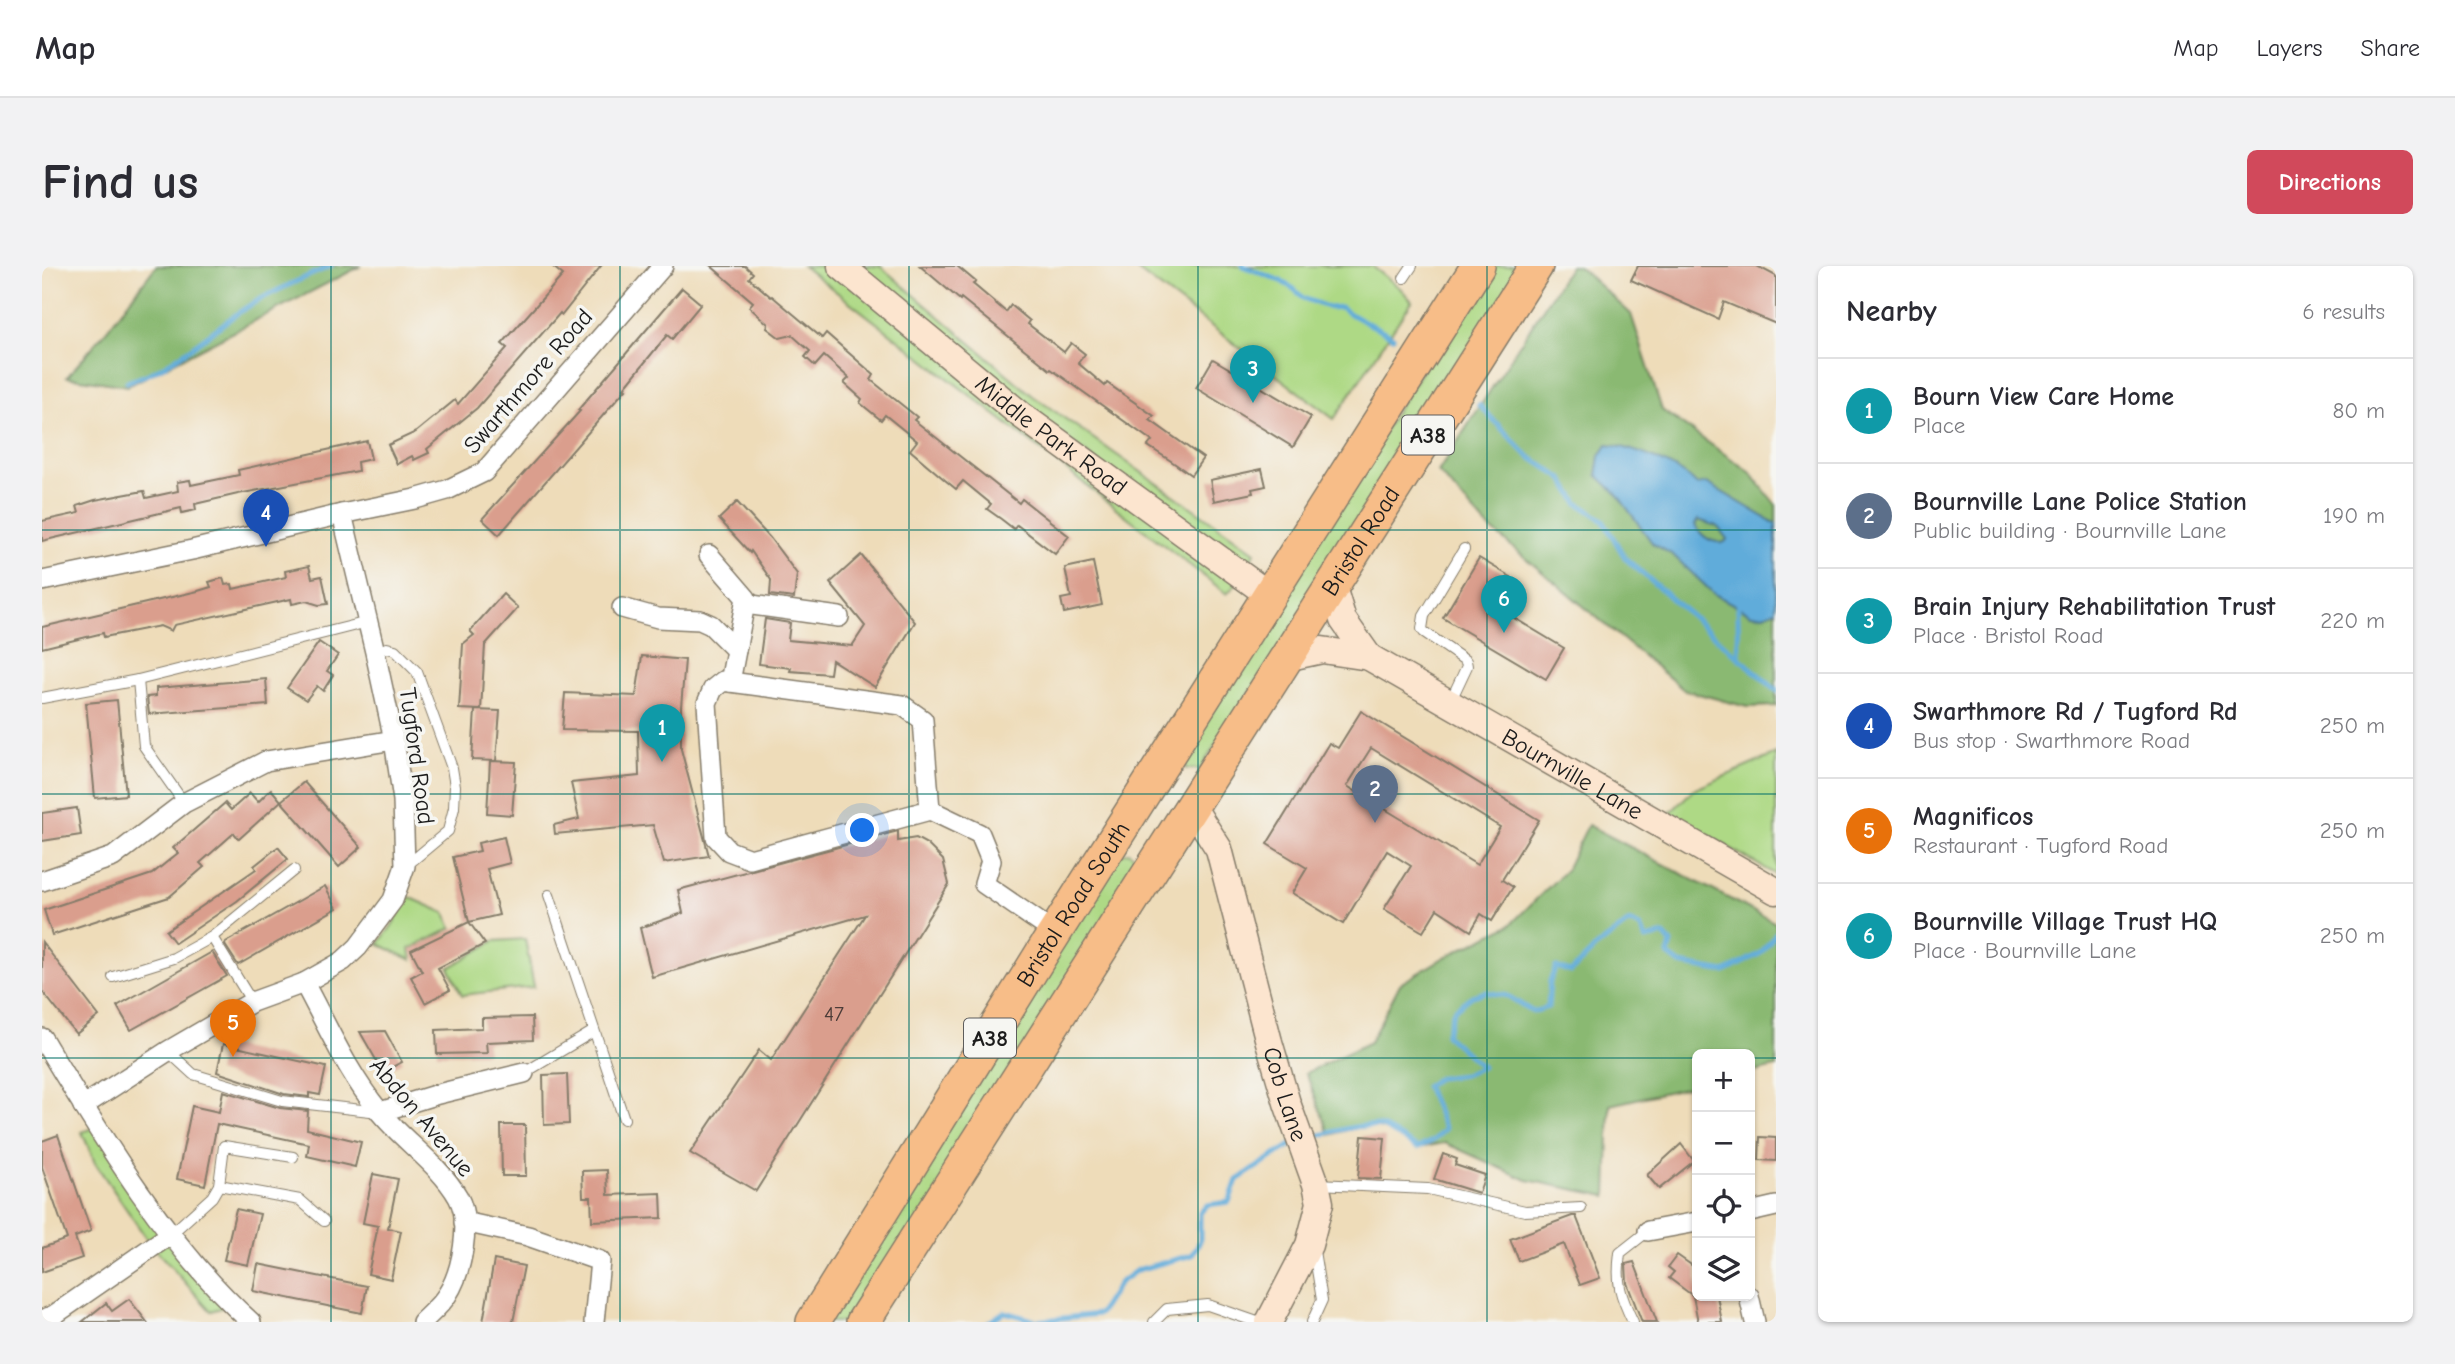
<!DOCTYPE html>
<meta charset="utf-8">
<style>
:root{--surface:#fff;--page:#f2f2f3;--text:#2b2b33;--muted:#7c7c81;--line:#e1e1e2;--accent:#d1495b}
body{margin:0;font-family:"Comic Neue",sans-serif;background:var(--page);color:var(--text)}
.controls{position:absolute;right:21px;bottom:21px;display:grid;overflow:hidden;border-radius:10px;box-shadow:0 2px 5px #0004}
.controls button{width:63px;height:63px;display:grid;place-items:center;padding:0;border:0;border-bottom:2px solid var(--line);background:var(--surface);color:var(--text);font:35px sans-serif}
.you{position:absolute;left:821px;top:565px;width:24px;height:24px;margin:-18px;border:5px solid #fff;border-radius:50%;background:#1a73e8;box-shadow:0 0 0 10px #1a73e833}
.badge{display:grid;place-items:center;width:46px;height:46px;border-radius:50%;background:var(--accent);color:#fff;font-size:23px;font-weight:700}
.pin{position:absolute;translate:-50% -58px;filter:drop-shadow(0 2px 4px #0008)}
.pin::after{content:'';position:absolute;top:37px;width:24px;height:21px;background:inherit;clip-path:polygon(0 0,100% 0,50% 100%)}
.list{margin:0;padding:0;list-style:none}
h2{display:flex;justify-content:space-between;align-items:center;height:91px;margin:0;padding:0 28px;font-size:30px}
h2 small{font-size:23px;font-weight:400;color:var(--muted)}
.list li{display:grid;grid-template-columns:46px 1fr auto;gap:21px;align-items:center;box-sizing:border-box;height:105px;padding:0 28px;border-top:2px solid var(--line)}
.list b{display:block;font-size:26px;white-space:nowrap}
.list p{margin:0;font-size:23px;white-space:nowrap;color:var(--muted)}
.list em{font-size:23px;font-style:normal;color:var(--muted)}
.icon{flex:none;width:38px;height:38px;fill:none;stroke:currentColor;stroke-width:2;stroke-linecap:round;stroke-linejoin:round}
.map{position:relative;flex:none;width:1734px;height:1056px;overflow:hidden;border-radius:10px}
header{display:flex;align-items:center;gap:42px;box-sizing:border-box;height:98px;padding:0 35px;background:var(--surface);border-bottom:2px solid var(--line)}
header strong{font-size:33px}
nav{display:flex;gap:38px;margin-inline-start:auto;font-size:24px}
.intro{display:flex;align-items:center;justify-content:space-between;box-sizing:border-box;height:168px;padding:0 42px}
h1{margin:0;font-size:49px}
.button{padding:18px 32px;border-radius:10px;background:var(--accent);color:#fff;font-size:24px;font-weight:700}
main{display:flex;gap:42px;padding:0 42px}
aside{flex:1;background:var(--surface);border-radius:10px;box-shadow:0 2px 5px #0004}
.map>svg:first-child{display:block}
</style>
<header>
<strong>Map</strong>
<nav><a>Map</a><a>Layers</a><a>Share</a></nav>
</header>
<div class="intro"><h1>Find us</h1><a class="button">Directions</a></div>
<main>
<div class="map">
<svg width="1734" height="1056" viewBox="0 0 1734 1056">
<rect width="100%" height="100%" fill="#f6f6f2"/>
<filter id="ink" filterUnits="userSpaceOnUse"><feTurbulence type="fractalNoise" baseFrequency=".0143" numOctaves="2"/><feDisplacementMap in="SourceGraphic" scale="14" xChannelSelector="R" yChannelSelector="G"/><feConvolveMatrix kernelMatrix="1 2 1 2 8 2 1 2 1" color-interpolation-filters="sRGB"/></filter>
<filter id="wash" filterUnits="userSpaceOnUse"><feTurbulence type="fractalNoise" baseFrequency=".00686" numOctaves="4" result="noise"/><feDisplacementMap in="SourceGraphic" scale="28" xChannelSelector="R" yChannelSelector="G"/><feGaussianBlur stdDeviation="1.57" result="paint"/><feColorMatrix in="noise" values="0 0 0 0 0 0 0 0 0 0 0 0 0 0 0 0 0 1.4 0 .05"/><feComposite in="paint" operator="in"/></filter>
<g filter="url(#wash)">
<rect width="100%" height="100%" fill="#eedcb9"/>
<g fill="#aed985" stroke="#657a50" stroke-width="2">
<polygon points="761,0 791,0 1196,316 1185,328"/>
<polygon points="811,0 838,0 991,130 1213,286 1202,306 974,135"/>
<polygon points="1090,0 1330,0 1358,22 1370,35 1292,153"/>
<polygon points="1445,0 1486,0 1158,503 1144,503 1140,488"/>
<polygon points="1734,488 1734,609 1628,547 1651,524"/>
<polygon points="1086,586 1095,592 1101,603 814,1056 781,1056 1075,589"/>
<polygon points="367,631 403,647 410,662 368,683 370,694 336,678 349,661"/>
<polygon points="483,673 492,721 420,729 407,702 452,675"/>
<polygon points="52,862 127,967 109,979 53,897 40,866"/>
<polygon points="128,969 182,1041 169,1045 111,981"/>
</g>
<g fill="#8ab972" stroke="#536a47" stroke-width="2">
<polygon points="114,0 319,0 86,120 25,111 64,65"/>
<polygon points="1528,0 1536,0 1589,48 1620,144 1708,206 1734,239 1734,440 1705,441 1642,424 1444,259 1396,206"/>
<path d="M1546,559L1734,657V801L1708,807V788H1655V819L1568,839L1565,930L1485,914L1403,877L1376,882C1335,858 1335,855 1288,869L1264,807L1328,776L1358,718L1403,691L1468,659L1524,604Z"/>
</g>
<path fill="#61acda" stroke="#3e647b" stroke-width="2" fill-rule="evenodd" d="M1565,179C1588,180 1640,201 1655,219L1665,217L1734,258V344L1722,349L1709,348L1672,328L1631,289L1611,278L1574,227L1555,209L1558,190ZM1656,254L1675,260L1685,273L1683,276C1670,278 1659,270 1653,259Z"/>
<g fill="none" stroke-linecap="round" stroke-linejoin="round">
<g stroke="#61acda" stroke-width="5">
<path d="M1201,0L1239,15L1252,23L1261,32L1288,42L1299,41C1313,54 1334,59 1351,71"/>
<path d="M85,116C131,103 166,66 205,41C232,24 260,13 289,0"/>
<polyline points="1437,139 1485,189 1521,213 1536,237 1561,254 1583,292 1734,424"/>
<polyline points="1696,346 1696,341"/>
<polyline points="1696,350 1697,390"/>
<path d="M1264,872C1285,869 1322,854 1342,862C1353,867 1365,876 1376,882L1392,874L1403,863L1384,820L1396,812L1422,809L1440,801L1404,769L1412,744L1430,730L1444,726L1466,730L1491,746L1506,741L1508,715L1514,701L1529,706L1553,682L1587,656L1598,661L1604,673L1622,669L1629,677L1626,689L1638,698L1683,706L1719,687L1734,667"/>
<polyline points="947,1056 962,1046 995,1055 1057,1048 1077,1017 1095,1004 1150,989 1158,975 1158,947 1165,939 1187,936 1195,914 1252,877"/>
</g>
</g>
<g id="blocks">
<g fill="#da9e8d" fill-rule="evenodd">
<polygon points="510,0 559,0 520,49 518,47 435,142 385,183 387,187 372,194 370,190 355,198 346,179 374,166 413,134 416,138 465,82 460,78 521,9"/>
<polygon points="669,0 703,0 711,7 707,12 729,31 730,30 780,72 784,67 832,109 829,114 875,151 872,154 977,237 980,233 1027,270 1013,288 975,259 972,263 959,253 945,243 949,238 921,215 914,223 903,214 868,184 875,175 843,149 839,154 818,137 820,133 802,117 807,112 782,90 773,100 763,91 768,85 750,69 738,72 725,62 726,58 707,41 711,36"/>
<polygon points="878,0 915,0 934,16 931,18 964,46 969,39 988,55 986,58 1022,86 1029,77 1043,88 1036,97 1063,120 1065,117 1112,150 1108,154 1161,192 1149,209 1129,195 1106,180 1110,175 1009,103 1008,104 919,32 918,34"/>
<polygon points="1596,0 1715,0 1734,10 1734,58 1682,36 1676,53 1589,14"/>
<polygon points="640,22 659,38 630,73 625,69 582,122 584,123 457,269 440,253 538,145 536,144"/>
<polygon points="1171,93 1269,151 1251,181 1154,122"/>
<polygon points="325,175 329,193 315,196 316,205 196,228 153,238 154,244 140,247 139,242 0,275 0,255 37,247 35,240 53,234 102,225 104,232 136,225 135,216 148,214 149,219 197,209 196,204"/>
<polygon points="1220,203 1224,220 1210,223 1211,227 1172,235 1168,214"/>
<polygon points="695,236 728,272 755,308 752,332 728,329 729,314 709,285 708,287 677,253"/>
<polygon points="819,289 873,356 833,421 790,394 788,408 748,405 749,402 717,398 723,353 748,357 746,374 810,380 823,360 788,317"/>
<polygon points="1437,292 1469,311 1452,340 1522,382 1504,413 1401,352"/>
<polygon points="1051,296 1060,339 1022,347 1019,333 1029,331 1023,302"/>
<polygon points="267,300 270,312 280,310 286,338 277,339 264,335 250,338 249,333 132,359 129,365 118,360 62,371 61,367 0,382 0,361 156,325 169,321 167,316 181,312 183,319 190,318 191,323 244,311 243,305"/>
<polygon points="461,328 476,342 443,379 439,444 417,443 421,378 432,369 428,365"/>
<polygon points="277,376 296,389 285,405 291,409 281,425 275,420 264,434 245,422"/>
<polygon points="600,390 643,394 639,441 639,483 667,590 622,597 611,559 513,568 512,559 537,553 529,517 597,510 596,465 520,464 523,427 594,430"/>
<polygon points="224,413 226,439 107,448 105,431 114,430 114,422"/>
<polygon points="75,434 84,529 53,532 44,437"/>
<polygon points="433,444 458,445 454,495 430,494"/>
<path d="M1319,445L1497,554L1460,614L1471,621L1450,655L1439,648L1429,665L1395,643L1381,666L1342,643L1369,600L1345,585L1301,658L1250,627L1265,602L1225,578L1287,477L1296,482ZM1329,482L1458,561L1435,599L1305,520Z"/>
<polygon points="448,495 474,496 470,549 445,547"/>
<polygon points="262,516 319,581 297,601 239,535"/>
<polygon points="229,523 239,535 197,573 192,567 158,597 162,601 127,631 10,669 2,644 110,608 136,587 131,582 183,537 189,544 208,527 216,536"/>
<polygon points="35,542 39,569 0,575 0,547"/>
<polygon points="856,565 856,575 874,572 885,578 901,594 907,618 714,925 648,887 717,784 729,794 823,649 610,711 598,662 641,647 636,624"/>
<polygon points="462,571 468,597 445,603 457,649 427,656 411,591 438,585 436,577"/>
<polygon points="236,581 246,593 195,635 133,677 124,665 214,603 212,600"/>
<polygon points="283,620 295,642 196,699 183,679 184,676"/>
<polygon points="427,656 443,678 396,702 408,724 383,737 369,711 380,705 369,684"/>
<polygon points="0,676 57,750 34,768 0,725"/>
<polygon points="170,686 185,710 89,764 75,740"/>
<polygon points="490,751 491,774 444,776 445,787 395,788 394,764 440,762 440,752"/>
<polygon points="343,765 360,796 341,806 318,766"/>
<polygon points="181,778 284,801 278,829 267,827 267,831 242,828 175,806"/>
<polygon points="525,808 527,858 502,859 501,809"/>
<polygon points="181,825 238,842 266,845 265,863 319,876 313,901 265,890 267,878 175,858 163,919 135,913 150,840 177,846"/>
<polygon points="459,859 483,859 484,910 460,910"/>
<polygon points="16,869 49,965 33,971 40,992 0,1006 0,982 25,973 0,901 0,875"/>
<polygon points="1320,870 1343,872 1339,913 1316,912"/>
<polygon points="1718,871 1734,872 1734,895 1717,894"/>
<polygon points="1639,878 1652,895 1617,923 1605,909"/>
<polygon points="1401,888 1415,893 1413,899 1443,909 1437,927 1392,913"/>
<polygon points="565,904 566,929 619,927 620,952 550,955 549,931 541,931 540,905"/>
<polygon points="331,908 356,913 346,962 359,965 349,1013 326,1008 336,960 321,957"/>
<polygon points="194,943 218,948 206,999 182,994"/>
<polygon points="1530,950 1534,950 1558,1012 1538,1019 1522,978 1477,995 1468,973"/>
<polygon points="1635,989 1655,1003 1655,1030 1675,1030 1680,1056 1656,1056 1651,1030 1627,1012 1632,1006 1626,1001"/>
<polygon points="452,994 482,1000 471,1056 441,1056"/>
<polygon points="1592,996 1605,1030 1615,1056 1600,1056 1585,1017 1584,998"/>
<polygon points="216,998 325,1020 320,1047 211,1025"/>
<polygon points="87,1033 105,1056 40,1056 64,1037 70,1045"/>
</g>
</g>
</g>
<g filter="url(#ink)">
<use href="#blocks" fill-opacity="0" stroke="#857c6a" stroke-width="2"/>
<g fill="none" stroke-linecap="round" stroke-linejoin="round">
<g stroke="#857c6a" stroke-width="12">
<g id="lane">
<polyline points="1362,12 1370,0"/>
<polyline points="333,386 345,382 353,384 375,406 410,502 413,520 412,542 406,565 364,600"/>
<polyline points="96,414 102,480 142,537"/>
<polyline points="0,432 96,414 326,356"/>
<polyline points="1409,434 1425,400 1424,395 1382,366 1380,363 1382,350 1422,283"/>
<polyline points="507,629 582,853"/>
<polyline points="170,671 210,736"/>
<polyline points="71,711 132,692 170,671 252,604"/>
<polyline points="126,785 151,808 240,835 337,846"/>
<polyline points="482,807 552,765"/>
<polyline points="1275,918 1386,923 1483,945 1539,942"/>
<polyline points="177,919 258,934 282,955"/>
<polyline points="129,968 170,931 177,919 182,880 251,891"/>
<polyline points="1112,1056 1125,1043 1166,1039 1215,1056"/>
<polyline points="1270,1056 1280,1034 1272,985"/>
<path d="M1591,1056C1578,1029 1574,1017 1578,987L1606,965"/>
</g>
</g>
<g stroke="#857c6a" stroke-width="22">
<g id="street">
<polyline points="667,289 704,332 688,416"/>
<polyline points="0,315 150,284 300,248 373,233 405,224 442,206 621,0"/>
<polyline points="703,338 797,351"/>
<polyline points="580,342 616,352 658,354 669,359 694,384"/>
<polyline points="888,544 708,593 687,585 674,571 665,437 671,423 681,415 860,439 881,454 888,544 938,568 949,595 942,618 1013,667"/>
<polyline points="0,615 71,591 142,537 224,495 352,474"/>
<path d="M262,717C286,761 305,806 337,845C361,875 397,898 416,931C430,956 420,1006 405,1029C399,1039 388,1048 380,1056"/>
<path d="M0,772C58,868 125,981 209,1056"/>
<polyline points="41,840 126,785 210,736 262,717 301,695 316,681 351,634 363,600 361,534 352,474 333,386 300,248"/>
<polyline points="338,846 396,828 482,807"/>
<polyline points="1708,946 1734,940"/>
<polyline points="422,956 486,970 558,995 552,1056"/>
<polyline points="1606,965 1655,956"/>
<polyline points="1707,1030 1713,1056"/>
<polyline points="0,1054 12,1049 129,968"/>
</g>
</g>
<g stroke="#857c6a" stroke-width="29">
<g id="secondary">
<path id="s1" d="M799,0L979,149L1227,329"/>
<polyline points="1290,318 1301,354 1327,391"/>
<path id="s2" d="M1243,392L1280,384L1327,391L1734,625"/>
<path id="s3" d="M1149,539L1177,583L1227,776L1245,837L1274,918L1278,937L1267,979L1227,1056"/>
</g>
</g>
<g stroke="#857c6a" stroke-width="36">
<g id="highway">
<path id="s4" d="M771,1056L1000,687L1436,0"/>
<path id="s5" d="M821,1056L1494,0"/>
</g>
</g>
<use href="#lane" stroke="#fff" stroke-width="10"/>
<use href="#street" stroke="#fff" stroke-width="19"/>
<use href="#secondary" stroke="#fce5cf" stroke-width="26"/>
<use href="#highway" stroke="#f7bd88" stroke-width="33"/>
</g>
</g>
<path fill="none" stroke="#0f766e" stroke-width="2" stroke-opacity="0.55" d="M289,0V1056M578,0V1056M867,0V1056M1156,0V1056M1445,0V1056M0,264H1734M0,528H1734M0,792H1655M1708,792H1734"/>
<g text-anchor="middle" stroke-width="7" stroke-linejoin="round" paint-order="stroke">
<g font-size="21" fill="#4c3c38">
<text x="792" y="755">47</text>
</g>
<g fill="#f6f6f2" stroke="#5d5d5c" stroke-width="2">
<rect x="1360" y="149.5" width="52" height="39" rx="5"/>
<rect x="922" y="752.5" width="52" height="39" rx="5"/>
</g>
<g font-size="23" font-weight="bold" fill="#1c1c1c">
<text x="1386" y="177">A38</text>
<text x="948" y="780">A38</text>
</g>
<g font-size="24" fill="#1c1c1c" stroke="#f6f6f2">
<text transform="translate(486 115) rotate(-49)" y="8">Swarthmore Road</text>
<text dy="8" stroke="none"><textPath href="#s1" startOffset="270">Middle Park Road</textPath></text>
<text dy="8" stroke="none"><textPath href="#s5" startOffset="926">Bristol Road</textPath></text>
<text transform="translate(375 490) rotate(82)" y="8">Tugford Road</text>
<text dy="8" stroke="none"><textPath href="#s2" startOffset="320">Bournville Lane</textPath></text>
<text dy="8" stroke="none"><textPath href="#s4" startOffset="492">Bristol Road South</textPath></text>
<text dy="8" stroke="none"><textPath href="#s3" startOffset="306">Cob Lane</textPath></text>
<text transform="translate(380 851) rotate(50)" y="8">Abdon Avenue</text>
</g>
</g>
</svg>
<div class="controls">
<button>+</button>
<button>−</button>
<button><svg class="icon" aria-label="locate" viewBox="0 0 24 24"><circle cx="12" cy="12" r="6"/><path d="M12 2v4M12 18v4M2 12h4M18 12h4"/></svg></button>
<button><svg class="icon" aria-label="layers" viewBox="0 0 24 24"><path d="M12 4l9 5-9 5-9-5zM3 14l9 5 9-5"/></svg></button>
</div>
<div class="you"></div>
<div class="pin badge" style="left:620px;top:496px;background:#0f9aa8">1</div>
<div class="pin badge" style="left:1333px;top:557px;background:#5c6f8a">2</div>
<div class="pin badge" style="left:1211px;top:137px;background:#0f9aa8">3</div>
<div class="pin badge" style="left:224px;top:281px;background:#1a4fb4">4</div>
<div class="pin badge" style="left:191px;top:791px;background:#e8710a">5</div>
<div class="pin badge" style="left:1462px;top:367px;background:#0f9aa8">6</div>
</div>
<aside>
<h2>Nearby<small>6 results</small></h2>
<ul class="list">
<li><span class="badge" style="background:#0f9aa8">1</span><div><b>Bourn View Care Home</b><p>Place</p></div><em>80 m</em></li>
<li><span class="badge" style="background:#5c6f8a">2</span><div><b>Bournville Lane Police Station</b><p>Public building · Bournville Lane</p></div><em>190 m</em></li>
<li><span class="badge" style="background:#0f9aa8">3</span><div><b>Brain Injury Rehabilitation Trust</b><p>Place · Bristol Road</p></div><em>220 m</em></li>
<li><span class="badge" style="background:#1a4fb4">4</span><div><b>Swarthmore Rd / Tugford Rd</b><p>Bus stop · Swarthmore Road</p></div><em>250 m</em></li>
<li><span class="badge" style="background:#e8710a">5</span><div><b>Magnificos</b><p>Restaurant · Tugford Road</p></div><em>250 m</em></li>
<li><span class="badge" style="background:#0f9aa8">6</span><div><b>Bournville Village Trust HQ</b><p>Place · Bournville Lane</p></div><em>250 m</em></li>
</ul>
</aside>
</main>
